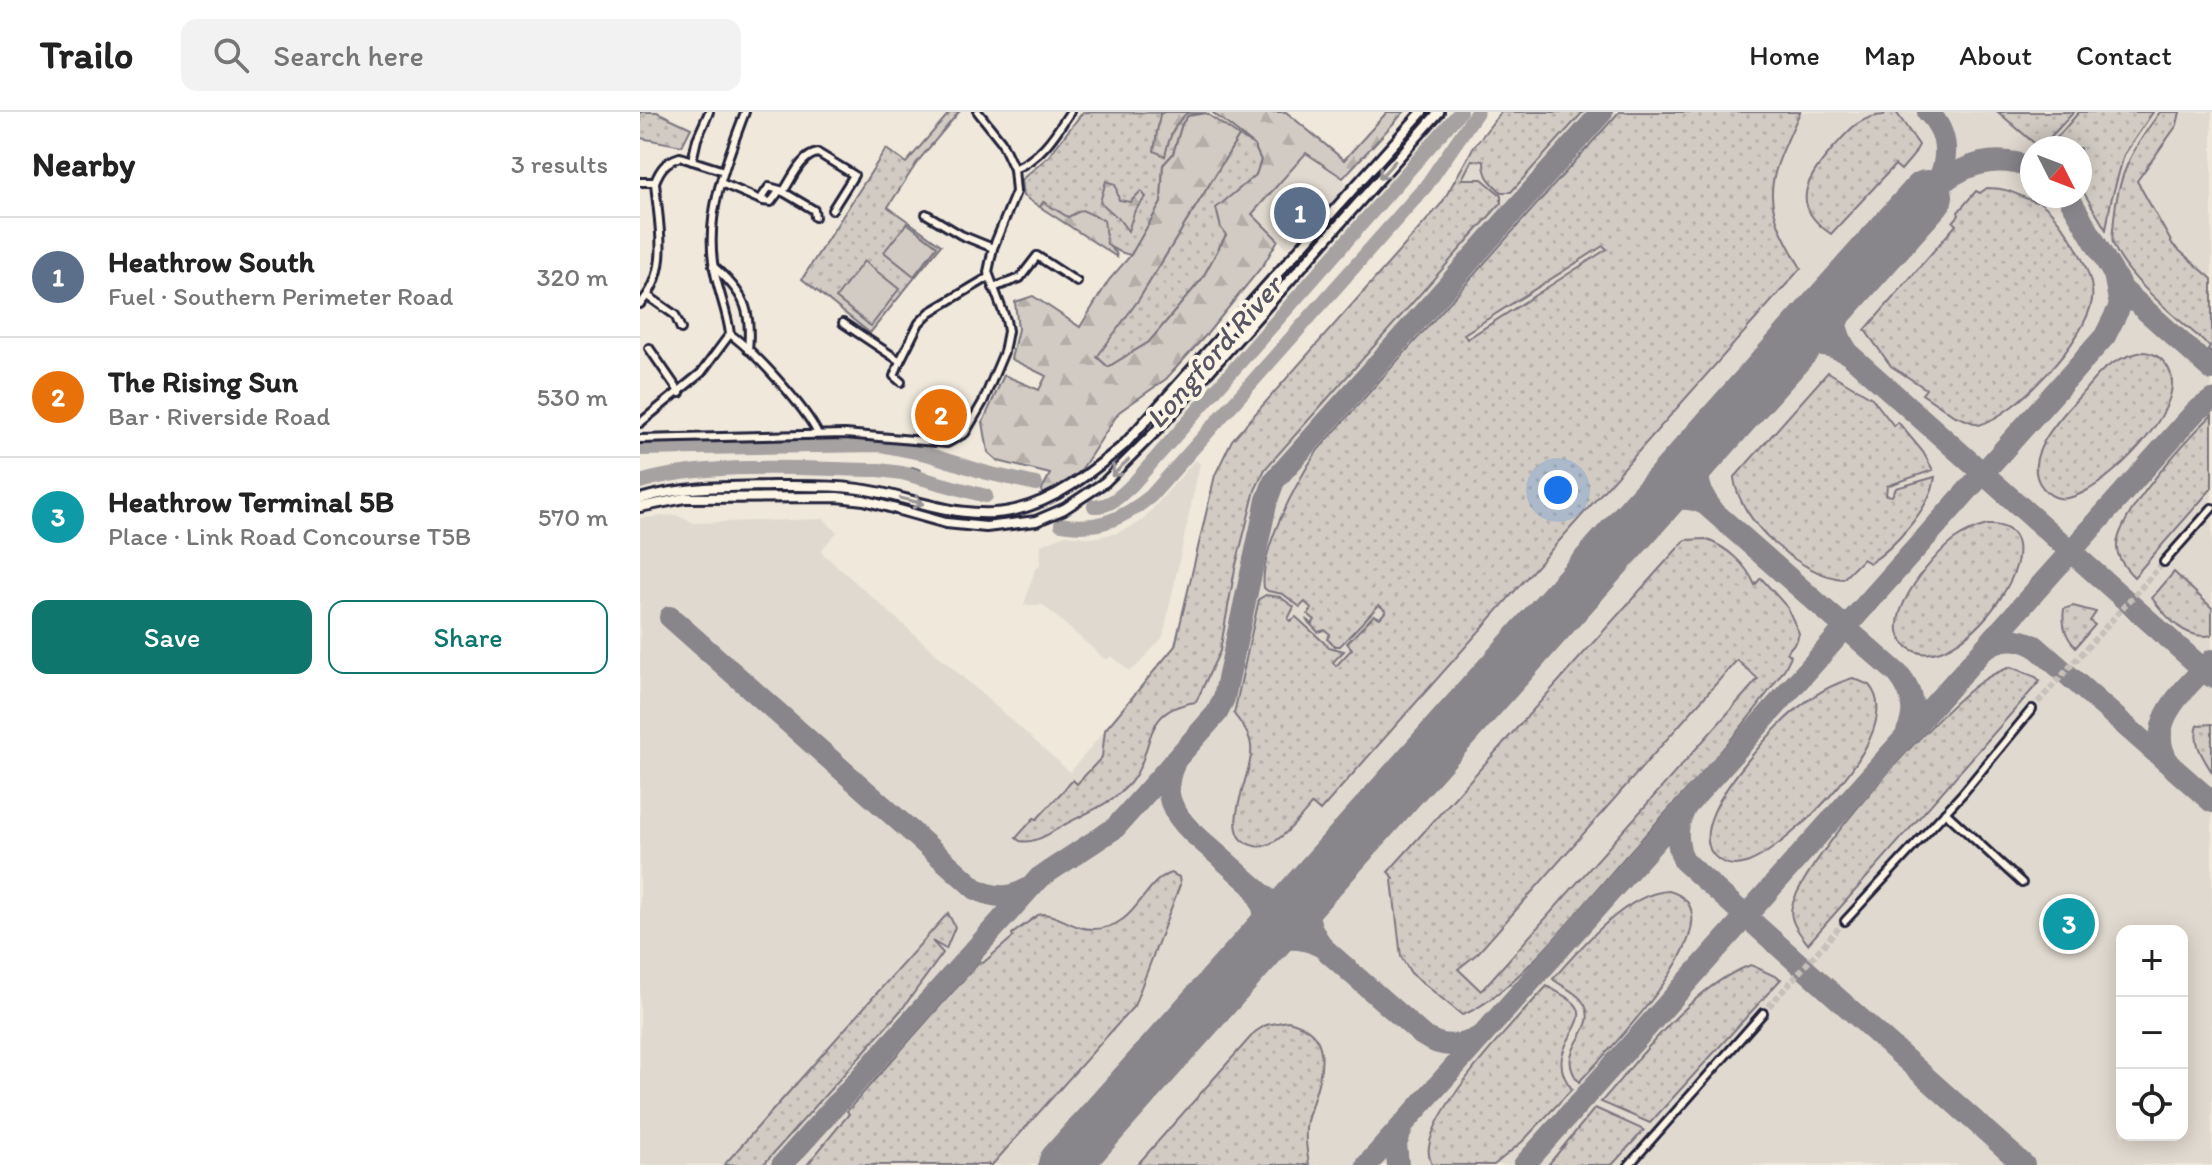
<!DOCTYPE html>
<meta charset="utf-8">
<style>
:root{--surface:#fff;--page:#f2f2f2;--text:#222;--muted:#767676;--line:#e0e0e0;--accent:#0f766e}
body{margin:0;font-family:Itim,sans-serif;background:var(--page);color:var(--text)}
.controls{position:absolute;right:24px;bottom:24px;display:grid;overflow:hidden;border-radius:16px;box-shadow:0 4px 20px #0003}
.controls button{width:72px;height:72px;display:grid;place-items:center;padding:0;border:0;border-bottom:2px solid var(--line);background:var(--surface);color:var(--text);font:40px sans-serif}
.compass{position:absolute;left:1380px;top:24px;width:72px;height:72px;border-radius:50%;background:var(--surface);box-shadow:0 4px 20px #0003;rotate:132deg}
.you{position:absolute;left:918px;top:378px;width:28px;height:28px;margin:-20px;border:6px solid #fff;border-radius:50%;background:#1a73e8;box-shadow:0 0 0 12px #1a73e833}
.badge{display:grid;place-items:center;width:52px;height:52px;border-radius:50%;background:var(--accent);color:#fff;font-size:26px;font-weight:700}
.pin{position:absolute;translate:-50% -50%;border:4px solid #fff;box-shadow:0 2px 8px #0006}
.list{margin:0;padding:0;list-style:none}
h2{display:flex;justify-content:space-between;align-items:center;height:104px;margin:0;padding:0 32px;font-size:34px}
h2 small{font-size:26px;font-weight:400;color:var(--muted)}
.list li{display:grid;grid-template-columns:52px 1fr auto;gap:24px;align-items:center;box-sizing:border-box;height:120px;padding:0 32px;border-top:2px solid var(--line)}
.list b{display:block;font-size:30px;white-space:nowrap}
.list p{margin:0;font-size:26px;white-space:nowrap;color:var(--muted)}
.list em{font-size:26px;font-style:normal;color:var(--muted)}
.actions{display:flex;gap:16px;padding:24px 32px}
.actions a{flex:1;padding:18px 0;border:2px solid var(--accent);border-radius:16px;text-align:center;font-size:28px;color:var(--accent)}
.actions .main{background:var(--accent);color:#fff}
.icon{flex:none;width:44px;height:44px;fill:none;stroke:currentColor;stroke-width:2;stroke-linecap:round;stroke-linejoin:round}
.map{position:relative;flex:none;width:1572px;height:1053px;overflow:hidden}
header{display:flex;align-items:center;gap:48px;box-sizing:border-box;height:112px;padding:0 40px;background:var(--surface);border-bottom:2px solid var(--line)}
header strong{font-size:38px}
nav{display:flex;gap:44px;margin-inline-start:auto;font-size:28px}
.search{width:560px;height:72px;background:var(--page);display:flex;align-items:center;gap:20px;box-sizing:border-box;padding:0 28px;border-radius:16px;color:var(--muted);font-size:30px}
main{display:flex}
aside{flex:1;background:var(--surface)}
.map>svg:first-child{display:block}
</style>
<header>
<strong>Trailo</strong>
<div class="search"><svg class="icon" aria-label="search" viewBox="0 0 24 24"><circle cx="10" cy="10" r="6"/><path d="M15 15l6 6"/></svg>Search here</div>
<nav><a>Home</a><a>Map</a><a>About</a><a>Contact</a></nav>
</header>
<main>
<aside>
<h2>Nearby<small>3 results</small></h2>
<ul class="list">
<li><span class="badge" style="background:#5c6f8a">1</span><div><b>Heathrow South</b><p>Fuel · Southern Perimeter Road</p></div><em>320 m</em></li>
<li><span class="badge" style="background:#e8710a">2</span><div><b>The Rising Sun</b><p>Bar · Riverside Road</p></div><em>530 m</em></li>
<li><span class="badge" style="background:#0f9aa8">3</span><div><b>Heathrow Terminal 5B</b><p>Place · Link Road Concourse T5B</p></div><em>570 m</em></li>
</ul>
<div class="actions"><a class="main">Save</a><a>Share</a></div>
</aside>
<div class="map">
<svg width="1572" height="1053" viewBox="0 0 1572 1053">
<defs>
<pattern id="green-dots" width="8" height="8" patternUnits="userSpaceOnUse" patternTransform="scale(2)"><rect width="8" height="8" fill="#d1cbc3"/><path d="M2 2h.1M6 6h.1" fill="none" stroke="#b3aea8" stroke-width="1.8" stroke-linecap="round"/></pattern>
<pattern id="forest-firs" width="22" height="20" patternUnits="userSpaceOnUse" patternTransform="scale(2)"><rect width="22" height="20" fill="#d1cbc3"/><path d="M5 1l3.5 6h-7zM16 11l3.5 6h-7z" fill="#b3aea8"/></pattern>
</defs>
<rect width="100%" height="100%" fill="#efe8db"/>
<filter id="ink" filterUnits="userSpaceOnUse"><feTurbulence type="fractalNoise" baseFrequency=".0125" numOctaves="2"/><feDisplacementMap in="SourceGraphic" scale="16" xChannelSelector="R" yChannelSelector="G"/><feConvolveMatrix kernelMatrix="1 2 1 2 8 2 1 2 1" color-interpolation-filters="sRGB"/></filter>
<g filter="url(#ink)">
<g fill="#e0d9cf" fill-rule="evenodd">
<path d="M870,0H1572V1053H0V406L36,403L54,411L184,407L197,420L180,439L430,660L537,533L563,431L820,76L817,70L832,40ZM1392,36H1440V84H1392ZM1482,819H1542V1023H1482Z"/>
<polygon points="666,40 706,70 701,81 682,104 659,128 647,136 611,102"/>
<polygon points="298,277 310,284 304,295 326,311 314,326 271,325"/>
<polygon points="555,348 560,351 523,525 497,554 489,559 472,544 466,548 403,493 384,493 395,457 400,454 401,433 426,423 453,426 477,421 495,413 504,407"/>
</g>
<g fill="url(#green-dots)" stroke="#7a767f" stroke-width="2" fill-rule="evenodd">
<polygon points="0,0 17,0 51,16 42,34 0,26"/>
<polygon points="310,0 319,0 278,49 248,95 301,133 230,221 162,167 246,37 266,51"/>
<path d="M443,0L566,1L548,4L542,12L533,42L523,53L521,91L491,143C466,139 428,105 404,90L400,95L383,84L381,68L408,45Z"/>
<path d="M861,0H943L871,80H861C850,69 844,65 844,49L832,48L822,67H842L861,83V91L625,357L615,378L595,457L580,539L556,590C499,598 516,638 491,670C473,691 448,700 424,713C410,721 396,732 380,729L376,726L394,706L397,707L433,668L437,672L462,645L465,618L535,534L575,363L592,328L802,91L833,36Z"/>
<path d="M979,0H1160C1127,74 1118,83 1161,156L680,699L672,692C659,707 635,739 615,734C573,726 615,661 611,634C610,622 601,611 594,602L619,487L626,483L640,485L654,495L648,507L650,509L656,505L689,535L704,539L693,550L696,554L712,537L707,531L734,503L740,506L746,499L739,493L700,534H695L687,527L690,522L685,518L678,520L667,509L666,507L672,512L675,508L668,502L672,497L665,490L660,495L643,482L628,479L624,476C619,438 656,372 677,339ZM963,134L967,137L827,227L824,222Z"/>
<path d="M1245,0H1256L1279,33L1273,44L1261,58L1255,53L1191,122C1148,93 1167,66 1194,35C1209,18 1220,4 1244,3Z"/>
<polygon points="1358,0 1434,0 1400,36"/>
<polygon points="1439,0 1513,0 1484,43 1471,89 1466,118 1440,74 1440,36 1408,36"/>
<path d="M1520,0H1540L1537,13L1497,69L1533,133L1572,167V242L1568,238L1570,235C1542,209 1485,167 1473,131C1471,124 1474,114 1474,106C1478,61 1494,35 1520,0Z"/>
<polygon points="599,24 614,33 621,48 616,63 577,96 586,123 562,167 509,230 468,255 456,244 499,187"/>
<path d="M1347,76C1369,76 1374,82 1393,89C1400,92 1395,87 1402,92C1423,107 1456,162 1452,188C1446,228 1377,302 1339,313L1313,303L1282,282L1286,277L1251,254L1225,218L1316,113L1313,110L1319,103L1318,100L1336,79L1340,81Z"/>
<path d="M1502,240C1513,240 1521,245 1527,254C1552,291 1476,364 1446,379C1433,386 1419,391 1407,380C1375,352 1419,307 1438,286C1446,277 1454,266 1463,258C1474,249 1488,243 1502,240Z"/>
<path d="M1188,260L1232,286L1254,314L1258,310L1283,340L1293,358L1247,374L1246,383L1252,384L1256,376L1295,365C1291,395 1255,435 1230,451L1223,447L1203,467C1160,463 1099,409 1094,366Z"/>
<path d="M1572,303V376L1494,465C1486,457 1476,445 1477,433C1480,400 1547,327 1572,303Z"/>
<path d="M1347,413C1431,410 1326,566 1272,538C1230,516 1292,444 1314,428C1324,421 1336,416 1347,413Z"/>
<path d="M1065,427C1087,435 1106,452 1115,473L1121,466L1147,495L1159,521L1157,528L1147,540L1151,544L1145,556C1100,624 1041,683 987,743C951,783 871,887 822,903L771,861L761,845L752,768L754,766L748,760L1045,428ZM1097,548L1118,567L841,879L818,857L838,841Z"/>
<path d="M1534,460L1572,496V523C1546,529 1526,505 1512,486Z"/>
<path d="M1433,494L1456,500L1450,509L1455,513L1436,535C1425,525 1422,511 1424,497Z"/>
<path d="M1371,555L1396,565L1400,569L1168,832C1160,822 1148,808 1152,794C1164,747 1297,601 1339,571C1349,564 1359,559 1371,555Z"/>
<path d="M1213,566L1229,573C1270,619 1150,734 1109,750C1099,754 1088,754 1079,748C1048,726 1088,673 1105,652C1134,616 1167,579 1213,566Z"/>
<path d="M1572,612V660C1563,646 1552,630 1558,613Z"/>
<path d="M531,761L539,765L540,773L494,894L352,1053H167L209,1002L207,999L340,849L343,851L373,825L372,822L398,803L404,802C421,804 433,817 452,817C497,818 502,769 531,761Z"/>
<path d="M1029,779C1108,801 963,944 939,970C911,936 963,919 943,890C936,879 922,875 913,867C939,837 987,780 1029,779Z"/>
<polygon points="308,801 315,815 306,837 292,829 303,841 262,897 123,1053 84,1053"/>
<path d="M1111,853L1141,867L1010,1011L961,990C1001,945 1053,873 1111,853Z"/>
<path d="M907,874C915,879 927,884 934,891C956,913 899,936 932,977L883,1029L854,1053H792C790,1048 788,1040 789,1035C794,992 877,907 907,874Z"/>
<path d="M648,909C703,922 676,974 667,1009C664,1023 667,1039 669,1053H497L615,920L626,913Z"/>
<polygon points="955,996 1004,1018 972,1053 908,1053"/>
</g>
<g fill="url(#forest-firs)" stroke="#7a767f" stroke-width="2">
<path d="M524,0H548C534,12 529,26 525,44L514,39L520,2Z"/>
<polygon points="572,0 646,0 704,48 747,0 764,0 703,66 666,41 612,102 638,128 624,152 567,222 526,267 479,300 436,366 403,384 402,377 410,362 358,349 348,340 343,310 364,263 399,278 406,264 371,247 378,217 375,190 393,184 440,215 469,168 491,143 521,91 523,53 533,42 542,12 548,4 566,1 599,24 499,187 457,245 468,255 509,230 562,167 586,123 581,116 576,96 616,63 621,48 614,33"/>
<polygon points="466,69 475,72 479,88 490,90 501,79 506,85 495,98 488,119 478,106 460,90"/>
<polygon points="403,90 428,105 442,98 464,108 467,132 476,141 477,145 400,95"/>
</g>
<g fill="#d1cbc3" stroke="#7a767f" stroke-width="2">
<polygon points="267,111 297,134 274,164 244,140"/>
<polygon points="224,149 259,177 231,214 196,186"/>
</g>
<g fill="none" stroke-linecap="round" stroke-linejoin="round">
<polyline stroke="#716f79" stroke-width="2" points="262,361 272,355 281,358"/>
<g stroke="#a6a2a2" stroke-width="14">
<polyline points="0,337 240,333 290,343 347,361 396,372"/>
<path d="M0,370C71,349 165,357 239,358L262,361L346,384"/>
<path d="M454,394C471,395 481,383 493,372L820,0"/>
<path d="M421,412C457,419 484,406 511,384L786,74L837,0"/>
</g>
<g stroke="#88858b" stroke-width="22">
<path d="M1288,0C1309,21 1310,49 1295,74"/>
<path d="M1287,84C1316,55 1351,40 1392,56"/>
<polyline points="1428,84 1483,178 1572,258"/>
<path d="M1206,175C1191,199 1193,220 1210,243"/>
<path d="M1143,245C1166,230 1186,228 1210,243L1572,565"/>
<path d="M1069,329C1055,353 1054,375 1072,397"/>
<path d="M980,429C1004,404 1027,374 1065,392L1258,562C1273,580 1277,599 1267,620"/>
<path d="M30,505L336,777C354,786 369,787 387,777"/>
<path d="M1345,536C1362,525 1378,525 1395,534L1572,690"/>
<path d="M1529,651C1502,610 1547,576 1572,548"/>
<path d="M534,652C521,680 532,701 553,721L782,923C801,936 820,936 839,925"/>
<path d="M1044,699C1035,716 1036,732 1044,749L1384,1053"/>
<path d="M680,831C646,782 695,766 707,736"/>
<path d="M614,843C633,826 655,822 678,833"/>
<path d="M586,871C607,840 642,822 615,778"/>
<polyline points="142,1053 399,766 475,716 577,601 584,586 627,388 634,369 962,0"/>
<polyline points="727,1053 1465,224 1480,194 1475,167"/>
<polyline points="758,1053 756,1032 762,1016"/>
<polyline points="884,1053 1555,300 1572,288"/>
</g>
<polyline stroke="#88858b" stroke-width="52" points="424,1053 1287,84"/>
<g stroke="#c6c0bb" stroke-width="6" stroke-dasharray="6 3" stroke-linecap="butt">
<polyline points="1392,597 1524,450"/>
<polyline points="1123,901 1205,809"/>
</g>
<g stroke="#22223b" stroke-width="12">
<g id="minor">
<polyline points="52,49 57,27 69,0"/>
<path d="M374,57C400,47 415,23 430,0"/>
<polyline points="0,70 15,70"/>
<polyline points="81,71 123,89 131,90 140,78 174,98 175,105"/>
<path d="M143,80C152,67 161,43 178,41L214,63L192,98"/>
<polyline points="120,88 129,75 140,78"/>
<polyline points="286,102 321,123 353,136"/>
<path d="M73,154C104,181 112,197 108,238"/>
<polyline points="353,176 380,166 397,144 437,170"/>
<polyline points="8,184 35,203 41,217"/>
<path d="M0,192C32,159 18,112 15,70C20,57 26,49 40,45L84,59"/>
<polyline points="203,211 260,249 279,211 290,200 349,165"/>
<path d="M90,222C87,197 76,175 73,150C66,97 87,49 105,0"/>
<path d="M90,222C115,240 165,295 178,322"/>
<polyline points="9,236 40,281"/>
<polyline points="260,249 254,264 261,270"/>
<polyline points="0,311 61,261 90,222"/>
<polyline points="0,327 205,322 307,331 325,321 343,290 364,240 368,219 366,208 348,160 353,136 376,80 374,57 361,29 338,0"/>
<polyline points="1524,450 1572,396"/>
<polyline points="1305,700 1382,771"/>
<polyline points="1205,809 1323,681 1392,597"/>
<polyline points="989,1053 1123,901"/>
</g>
</g>
<g stroke="#22223b" stroke-width="14">
<g id="tertiary">
<path d="M0,387C43,374 88,375 133,374C168,374 203,373 237,380C282,390 329,409 375,398C418,388 451,360 484,333L782,0"/>
<polyline points="0,395 45,386 197,385 224,388 306,411 346,415 396,409 424,397 465,370 516,319 799,0"/>
</g>
</g>
<use href="#minor" stroke="#fcf5e5" stroke-width="6"/>
<use href="#tertiary" stroke="#fcf5e5" stroke-width="8"/>
</g>
<defs><path id="oneway-shaft" d="M-6 0H5M1.5-3L5.5 0L1.5 3" fill="none" stroke-width="1.6" stroke-linecap="round" stroke-linejoin="round" transform="scale(2)"/></defs>
<g stroke="#9a9698">
<use href="#oneway-shaft" transform="translate(747 58) rotate(132)"/>
<use href="#oneway-shaft" transform="translate(480 356) rotate(136)"/>
<use href="#oneway-shaft" transform="translate(272 389) rotate(14)"/>
</g>
</g>
<g text-anchor="middle" stroke-width="8" stroke-linejoin="round" paint-order="stroke">
<g font-size="30" font-style="italic" fill="#575564" stroke="#fcf5e5">
<text transform="translate(574 240) rotate(-49)" y="10">Longford River</text>
</g>
</g>
</svg>
<div class="controls">
<button>+</button>
<button>−</button>
<button><svg class="icon" aria-label="locate" viewBox="0 0 24 24"><circle cx="12" cy="12" r="6"/><path d="M12 2v4M12 18v4M2 12h4M18 12h4"/></svg></button>
</div>
<svg class="compass" viewBox="-18 -18 36 36"><path d="M0-13l5 13h-10z" fill="#e53935"/><path d="M0 13l5-13h-10z" fill="#767676"/></svg>
<div class="you"></div>
<div class="pin badge" style="left:660px;top:101px;background:#5c6f8a">1</div>
<div class="pin badge" style="left:301px;top:303px;background:#e8710a">2</div>
<div class="pin badge" style="left:1429px;top:812px;background:#0f9aa8">3</div>
</div>
</main>
